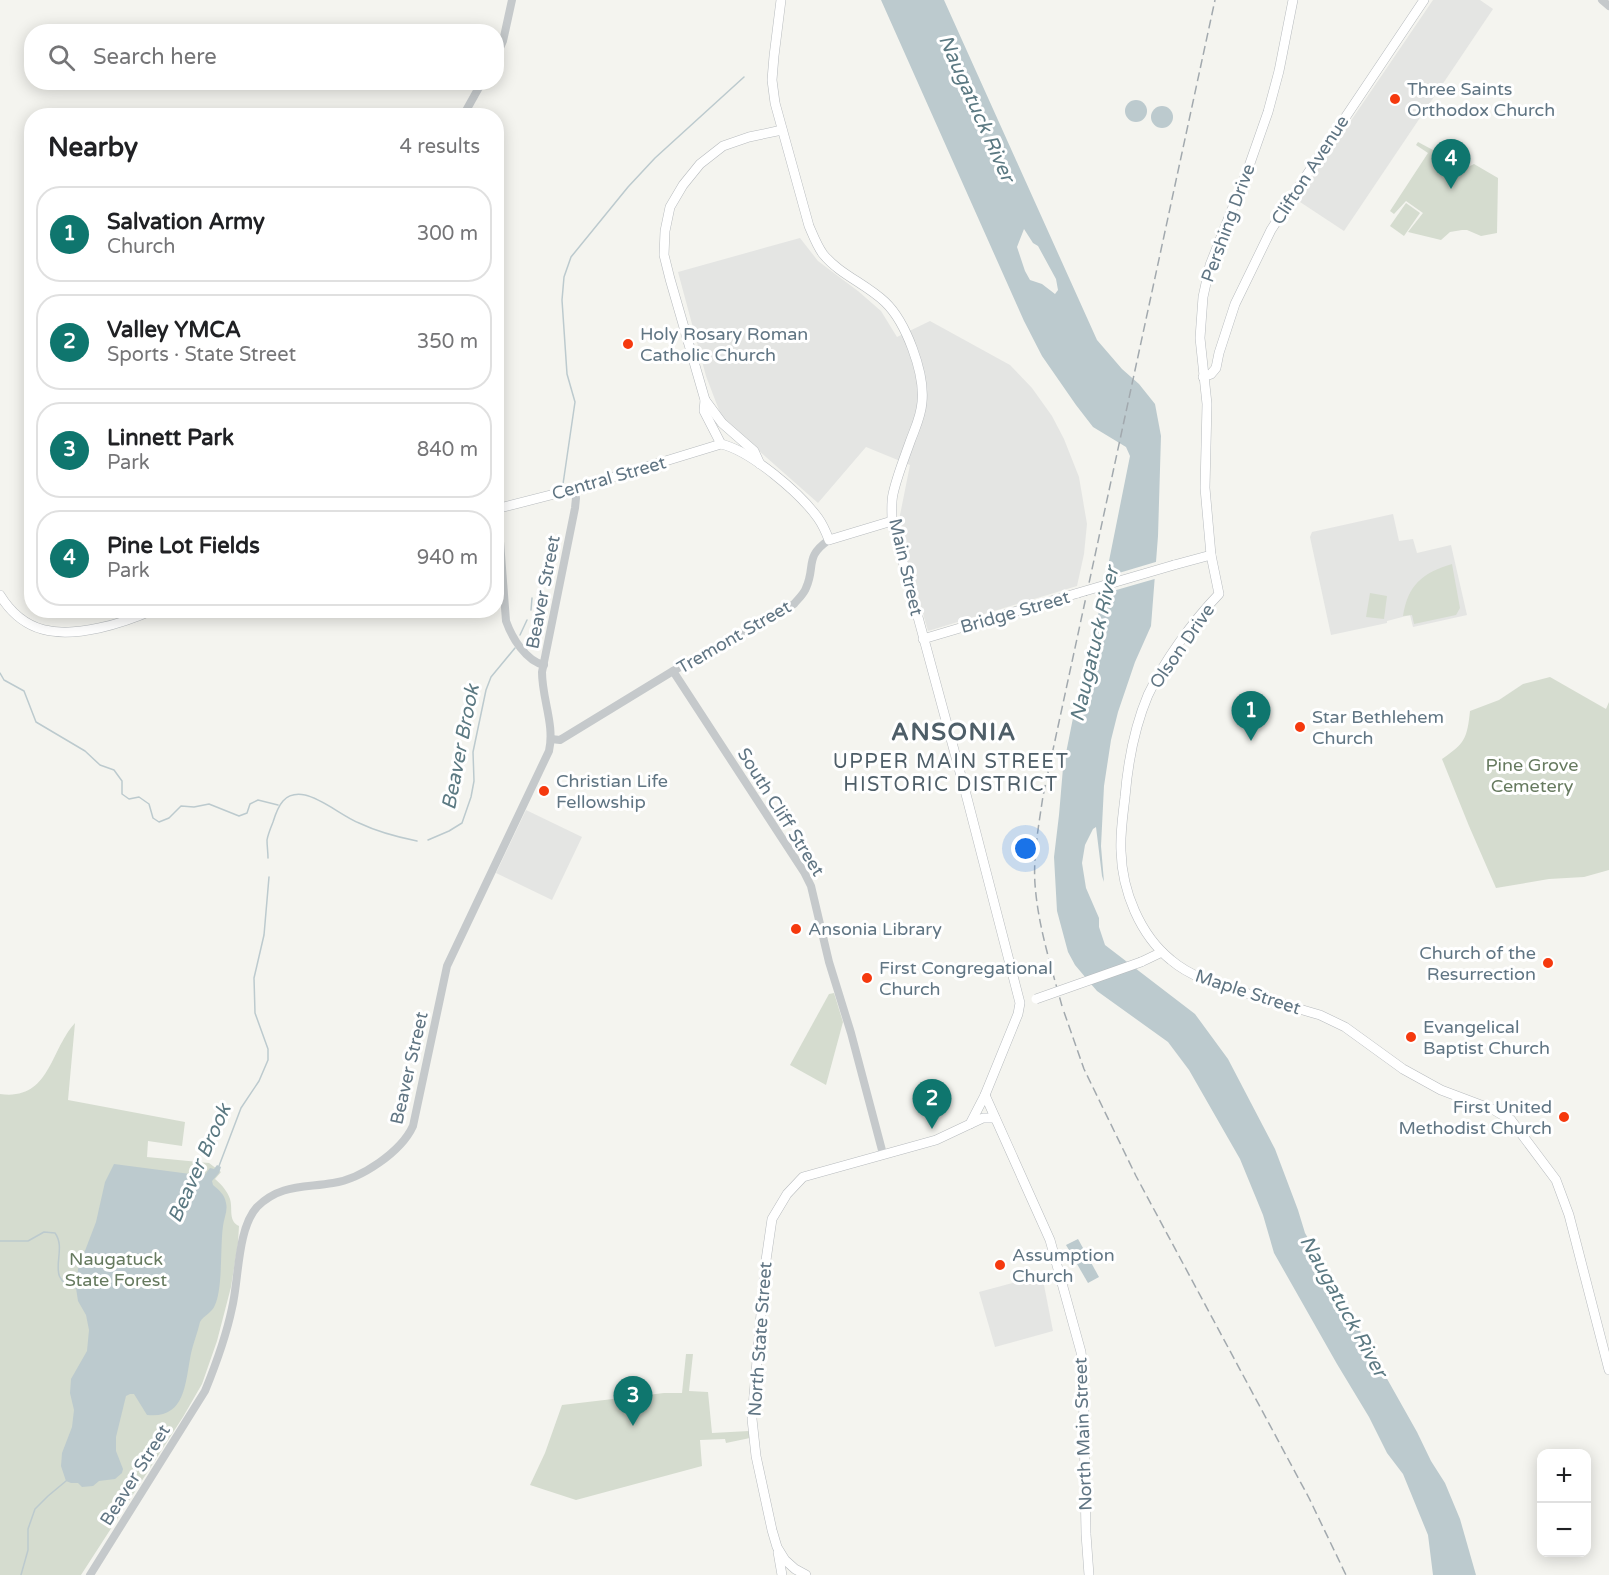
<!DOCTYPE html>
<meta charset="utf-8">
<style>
:root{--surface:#fff;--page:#f6f6f6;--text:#202124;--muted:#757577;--line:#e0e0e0;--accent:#0f766e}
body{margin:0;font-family:"Varela Round",sans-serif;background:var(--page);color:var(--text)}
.controls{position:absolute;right:18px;bottom:18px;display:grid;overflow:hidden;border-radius:12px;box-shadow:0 3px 15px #0003}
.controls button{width:54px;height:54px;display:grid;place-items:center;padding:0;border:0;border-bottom:2px solid var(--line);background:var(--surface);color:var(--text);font:30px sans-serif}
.you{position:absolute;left:1026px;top:849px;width:21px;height:21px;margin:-15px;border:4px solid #fff;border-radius:50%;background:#1a73e8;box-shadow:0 0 0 9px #1a73e833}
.badge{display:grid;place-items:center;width:39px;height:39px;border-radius:50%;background:var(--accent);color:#fff;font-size:20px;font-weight:700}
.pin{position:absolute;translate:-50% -50px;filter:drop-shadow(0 2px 3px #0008)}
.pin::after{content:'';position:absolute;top:32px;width:21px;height:18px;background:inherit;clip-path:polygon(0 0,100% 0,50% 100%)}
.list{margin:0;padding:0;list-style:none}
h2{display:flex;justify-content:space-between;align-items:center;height:78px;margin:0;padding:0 24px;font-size:26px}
h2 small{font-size:20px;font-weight:400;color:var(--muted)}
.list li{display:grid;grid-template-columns:39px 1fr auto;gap:18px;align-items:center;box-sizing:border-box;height:96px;margin:0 12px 12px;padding:0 12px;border:2px solid var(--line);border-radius:24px}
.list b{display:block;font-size:22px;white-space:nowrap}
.list p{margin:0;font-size:20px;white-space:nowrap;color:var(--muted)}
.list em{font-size:20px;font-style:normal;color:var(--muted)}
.icon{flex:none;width:33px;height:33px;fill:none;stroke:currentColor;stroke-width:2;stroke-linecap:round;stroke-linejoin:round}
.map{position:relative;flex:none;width:1609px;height:1575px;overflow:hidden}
.search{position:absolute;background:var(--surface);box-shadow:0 3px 15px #0003;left:24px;top:24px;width:480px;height:66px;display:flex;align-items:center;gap:15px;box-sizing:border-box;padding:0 21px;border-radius:24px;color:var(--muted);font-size:22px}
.panel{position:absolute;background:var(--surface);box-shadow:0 3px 15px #0003;left:24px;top:108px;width:480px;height:510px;border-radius:24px}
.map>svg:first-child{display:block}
</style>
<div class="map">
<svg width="1609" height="1575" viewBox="0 0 1609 1575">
<rect width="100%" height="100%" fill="#f4f4ef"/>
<g fill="#e4e5e3">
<polygon points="1433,0 1480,0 1493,9 1344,231 1297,200"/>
<polygon points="800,238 818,261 858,291 881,311 897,337 930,321 1010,365 1032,388 1052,416 1064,439 1079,477 1087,524 1084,554 1077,586 928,631 898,525 910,465 866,447 818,503 722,418 706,376 678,272"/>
<polygon points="1393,514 1399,541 1413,539 1417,553 1451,545 1467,615 1413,627 1410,615 1387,621 1387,623 1331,635 1310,537 1312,532"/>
<polygon points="526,810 582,837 552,900 496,873"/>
<polygon points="1042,1275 1053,1331 995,1347 979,1292"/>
</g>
<g fill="#d5dccf">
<polygon points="1418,142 1433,150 1447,152 1457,157 1459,163 1468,167 1474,164 1498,178 1497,233 1481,236 1467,230 1462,230 1450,232 1441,240 1408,232 1423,213 1406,201 1394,214 1390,211 1428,153 1416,145"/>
<polygon points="1406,203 1420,213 1404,236 1390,226"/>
<path d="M1452,564L1460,608L1456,615L1414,624L1412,615L1403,616C1408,585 1422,573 1452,564Z"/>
<polygon points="1370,593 1387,596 1384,619 1366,617"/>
<path d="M1550,677L1606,709L1609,702V870L1584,877L1549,879L1496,888L1469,826L1442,759C1465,743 1467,739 1470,711L1499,700L1523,684Z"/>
<polygon points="834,993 843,1022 826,1085 790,1065 829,994"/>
<path d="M75,1023L68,1100L185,1122L182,1146L148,1141L147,1157L209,1163L221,1172L215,1179C222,1185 227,1191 230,1199C233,1209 228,1221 239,1226L238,1243L231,1287L217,1341L202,1384L183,1417L81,1575H0V1094C50,1101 50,1050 75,1023Z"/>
<polygon points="686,1354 693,1354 689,1391 708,1392 712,1433 749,1431 750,1438 726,1443 725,1439 700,1440 702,1466 576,1500 530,1485 545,1453 562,1405 664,1393 682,1393"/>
</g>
<g fill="#bccace" fill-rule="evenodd">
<path d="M881,0H944L1097,340L1122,369L1139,384L1155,404L1161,436L1158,536L1151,626L1135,662L1118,712L1111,740L1104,786L1101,846L1104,882L1102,876L1096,827L1093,829L1085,845L1082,863L1086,888L1099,918V927L1105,945L1195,1014L1228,1059L1275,1149L1298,1210L1305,1233L1417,1432L1431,1461L1445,1483L1460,1519L1476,1575H1433L1428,1535L1403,1474L1387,1453L1369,1417L1337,1364L1274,1253L1263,1215L1240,1159L1189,1070L1168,1042L1097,991L1091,984L1075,965L1068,952L1057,911L1054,857L1059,815L1063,768L1074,713L1099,611L1130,456L1126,447L1093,427L1076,405L1042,356L1024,321ZM1024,229L1033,243L1038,246L1056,279L1058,290L1055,294L1042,284L1030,280L1025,271L1017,247Z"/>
<circle cx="1136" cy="111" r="11"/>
<circle cx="1162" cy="117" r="11"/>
<path d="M114,1164L198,1175L203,1177L210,1168L214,1169L217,1165L221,1167L219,1173L212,1181L213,1185C219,1190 225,1195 226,1203C228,1211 224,1218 223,1226C220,1247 223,1288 215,1305C212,1313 204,1315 200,1322C197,1335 192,1346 190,1359C185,1386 184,1419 147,1415L134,1394H130L126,1396L116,1437V1451L123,1469L122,1473L115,1479L99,1481L93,1486L82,1487L78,1483H71L66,1481L61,1466L62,1453L72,1427L74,1410L70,1393L71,1379L87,1351L89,1330L86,1315L78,1301L76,1288L78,1269L96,1222L105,1182Z"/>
<polygon points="1078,1239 1099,1277 1088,1283 1066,1245"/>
</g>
<polygon fill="#f4f4ef" points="1159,561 1158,578 1099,595 1102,578"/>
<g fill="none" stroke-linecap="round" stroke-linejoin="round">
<g stroke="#bccace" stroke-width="1.5">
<polyline points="563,484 575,402 567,374 562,300 564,277 571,257 628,187 655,158 744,77"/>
<polyline points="531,610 532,598"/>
<polyline points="520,635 527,620"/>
<polyline points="0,673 4,680 24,691 36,722 85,751 100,765 114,770 122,781 122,794 129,799 139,797 149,804 153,818 159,822 169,818 181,806 194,807 209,804 239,816 247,813 250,804 258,800 278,805"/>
<polyline points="428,840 449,831 462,823 471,797 474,781 473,752 486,690 491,677 515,648"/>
<path d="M268,858C268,852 267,846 267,840C268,834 271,827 273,822C278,806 284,791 305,795C323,799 342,816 359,823C378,832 397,837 417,841"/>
<polyline points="219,1166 241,1108 259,1081 268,1060 268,1049 255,1013 254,978 264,935 269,877"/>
<path d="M0,1241H28L44,1232L55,1233C69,1252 42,1280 77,1288"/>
<polyline points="21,1575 28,1550 28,1529 35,1509 48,1496 66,1481"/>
</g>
<g stroke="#b7bbbe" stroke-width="10">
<g id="major">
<path d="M781,0L774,56L772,80L775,103L809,226C813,235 817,246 823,254C839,274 866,284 885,302C906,322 925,373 922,402C921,417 915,428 910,442C904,459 897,476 893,494C891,503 892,512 892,521L967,798L1020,1003L1018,1014L985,1095L970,1124L936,1140L803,1177L787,1194L772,1219L765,1267L752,1419L756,1456L772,1530L777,1547L785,1560L795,1569L806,1575"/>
<path d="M1293,0L1279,71L1268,112L1248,169L1210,265L1203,297L1200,338L1207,404L1205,488L1211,555L1219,594C1193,621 1164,661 1148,695C1134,728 1128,761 1125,797C1123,815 1120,833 1121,851C1122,891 1140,935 1171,960C1192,978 1220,985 1246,993C1271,1000 1295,1008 1320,1015L1345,1027L1403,1069L1441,1090L1494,1110L1511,1120L1556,1180L1569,1215L1609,1370"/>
<polyline points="1203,377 1211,374 1216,368 1219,353 1235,304 1271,230 1296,191 1424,0"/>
<polyline points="705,400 722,423 754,451 760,464"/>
<polyline points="721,444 704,411 705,400 670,279 664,255 665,231 670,207 683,185 700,164 723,146 749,137 782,130"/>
<path d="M496,509L574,489L721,444C751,451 800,493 818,518C823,525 826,532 829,540L892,521"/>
<polyline points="1174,565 1211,555"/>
<path d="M0,595C24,634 58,637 99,628C118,624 135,618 153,610"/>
<polyline points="923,639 1078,593"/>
<polyline points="1141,962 1162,952"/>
<polyline points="985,1095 1050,1240 1081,1352 1083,1372 1086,1534 1089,1575"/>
<polyline points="970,1124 983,1118 995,1118"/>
<polyline points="778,1552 782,1575"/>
</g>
</g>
<g stroke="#c5c9cb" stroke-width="8">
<polyline points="1602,0 1609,6"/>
<polyline points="496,57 503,41 512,0"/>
<polyline points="463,116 482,82"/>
<path d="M496,515L499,528L506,621C512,638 526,661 544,665"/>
<polyline points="673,671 804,872 811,886 829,962 851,1033 883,1154"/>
<path d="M551,739L560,740L673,671L794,604C798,599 804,594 806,588C816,566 804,557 829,540"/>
<path d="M90,1575L205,1391C216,1364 226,1337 232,1308C239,1280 237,1229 257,1207C280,1184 304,1188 333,1183C361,1179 401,1152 413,1126L447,966L549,751C555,725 542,699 542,672L575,508L576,498L574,489"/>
</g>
<use href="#major" stroke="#fff" stroke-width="9"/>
<g stroke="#a2a9ae" stroke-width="1.5" stroke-dasharray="9 4.5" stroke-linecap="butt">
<path d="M1062,1006C1051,966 1038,926 1035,884C1033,855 1039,824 1043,796L1215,0"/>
<polyline points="1064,1012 1084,1069 1136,1176 1309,1498 1346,1575"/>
</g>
<g stroke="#b7bbbe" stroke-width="10" stroke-linecap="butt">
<g id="major-bridge">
<polyline points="1078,593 1174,565"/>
<polyline points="1036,999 1141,962"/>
</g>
</g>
<use href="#major-bridge" stroke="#fff" stroke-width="9"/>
</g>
<g fill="#f5390e" stroke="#fff" stroke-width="2">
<circle cx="1395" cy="99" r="6"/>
<circle cx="628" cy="344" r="6"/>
<circle cx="1300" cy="727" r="6"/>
<circle cx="544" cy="791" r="6"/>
<circle cx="796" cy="929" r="6"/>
<circle cx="1548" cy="963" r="6"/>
<circle cx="867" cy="978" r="6"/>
<circle cx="1411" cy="1037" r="6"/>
<circle cx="1564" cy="1117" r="6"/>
<circle cx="1000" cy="1265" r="6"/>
</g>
<g text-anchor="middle" stroke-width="6" stroke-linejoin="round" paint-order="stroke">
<g font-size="18" fill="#607583" stroke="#fff" text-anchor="start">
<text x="1407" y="95">Three Saints<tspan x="1407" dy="21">Orthodox Church</tspan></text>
<text x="640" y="340">Holy Rosary Roman<tspan x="640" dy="21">Catholic Church</tspan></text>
<text x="1312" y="723">Star Bethlehem<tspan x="1312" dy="21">Church</tspan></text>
<text x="556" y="787">Christian Life<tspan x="556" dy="21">Fellowship</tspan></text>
<text x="808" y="935">Ansonia Library</text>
<text x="1536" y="959" text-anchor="end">Church of the<tspan x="1536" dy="21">Resurrection</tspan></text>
<text x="879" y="974">First Congregational<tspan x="879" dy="21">Church</tspan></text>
<text x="1423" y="1033">Evangelical<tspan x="1423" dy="21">Baptist Church</tspan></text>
<text x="1552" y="1113" text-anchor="end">First United<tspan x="1552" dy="21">Methodist Church</tspan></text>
<text x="1012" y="1261">Assumption<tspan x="1012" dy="21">Church</tspan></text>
</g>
<g font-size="18" fill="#607583" stroke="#fff">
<text transform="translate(1310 170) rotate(-57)" y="6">Clifton Avenue</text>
<text transform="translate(1228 223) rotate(-70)" y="6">Pershing Drive</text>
<text transform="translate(609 478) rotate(-16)" y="6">Central Street</text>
<text transform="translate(906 567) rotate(77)" y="6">Main Street</text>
<text transform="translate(543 592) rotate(-79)" y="6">Beaver Street</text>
<text transform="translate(1015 612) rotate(-16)" y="6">Bridge Street</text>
<text transform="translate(734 637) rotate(-30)" y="6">Tremont Street</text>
<text transform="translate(1182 646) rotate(-55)" y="6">Olson Drive</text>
<text transform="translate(781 812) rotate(58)" y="6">South Cliff Street</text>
<text transform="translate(1248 992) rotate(18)" y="6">Maple Street</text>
<text transform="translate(409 1068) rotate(-77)" y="6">Beaver Street</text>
<text transform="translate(760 1339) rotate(-86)" y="6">North State Street</text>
<text transform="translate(1083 1434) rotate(-92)" y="6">North Main Street</text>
<text transform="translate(135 1475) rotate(-58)" y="6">Beaver Street</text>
</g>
<g font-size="18" fill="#667a5f" stroke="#fff">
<text x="1532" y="771">Pine Grove<tspan x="1532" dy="21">Cemetery</tspan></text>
<text x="116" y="1265">Naugatuck<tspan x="116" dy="21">State Forest</tspan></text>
</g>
<g font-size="20" font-style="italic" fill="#5b7982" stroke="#fff">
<text transform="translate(977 108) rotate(66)" y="7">Naugatuck River</text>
<text transform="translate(1094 644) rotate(-77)" y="7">Naugatuck River</text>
<text transform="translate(460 747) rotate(-79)" y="7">Beaver Brook</text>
<text transform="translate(199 1163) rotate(-66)" y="7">Beaver Brook</text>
<text transform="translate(1344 1306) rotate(61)" y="7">Naugatuck River</text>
</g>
<g font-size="20" letter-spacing="1.5" fill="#4e5e68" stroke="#fff">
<text x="951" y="768">UPPER MAIN STREET<tspan x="951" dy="23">HISTORIC DISTRICT</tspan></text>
</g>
<g font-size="24" font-weight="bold" letter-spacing="1.5" fill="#4e5e68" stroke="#fff">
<text x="954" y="740">ANSONIA</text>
</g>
</g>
</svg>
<div class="controls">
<button>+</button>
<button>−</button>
</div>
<div class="you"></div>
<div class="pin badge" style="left:1251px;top:741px">1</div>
<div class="pin badge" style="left:932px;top:1129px">2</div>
<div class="pin badge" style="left:633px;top:1426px">3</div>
<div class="pin badge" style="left:1451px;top:189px">4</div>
<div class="search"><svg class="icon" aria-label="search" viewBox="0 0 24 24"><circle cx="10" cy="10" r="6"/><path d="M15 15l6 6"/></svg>Search here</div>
<section class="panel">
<h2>Nearby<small>4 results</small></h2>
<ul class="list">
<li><span class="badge">1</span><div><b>Salvation Army</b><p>Church</p></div><em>300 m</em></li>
<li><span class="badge">2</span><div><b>Valley YMCA</b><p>Sports · State Street</p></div><em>350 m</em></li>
<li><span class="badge">3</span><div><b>Linnett Park</b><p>Park</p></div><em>840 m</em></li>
<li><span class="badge">4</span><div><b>Pine Lot Fields</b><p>Park</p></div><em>940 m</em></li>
</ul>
</section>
</div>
